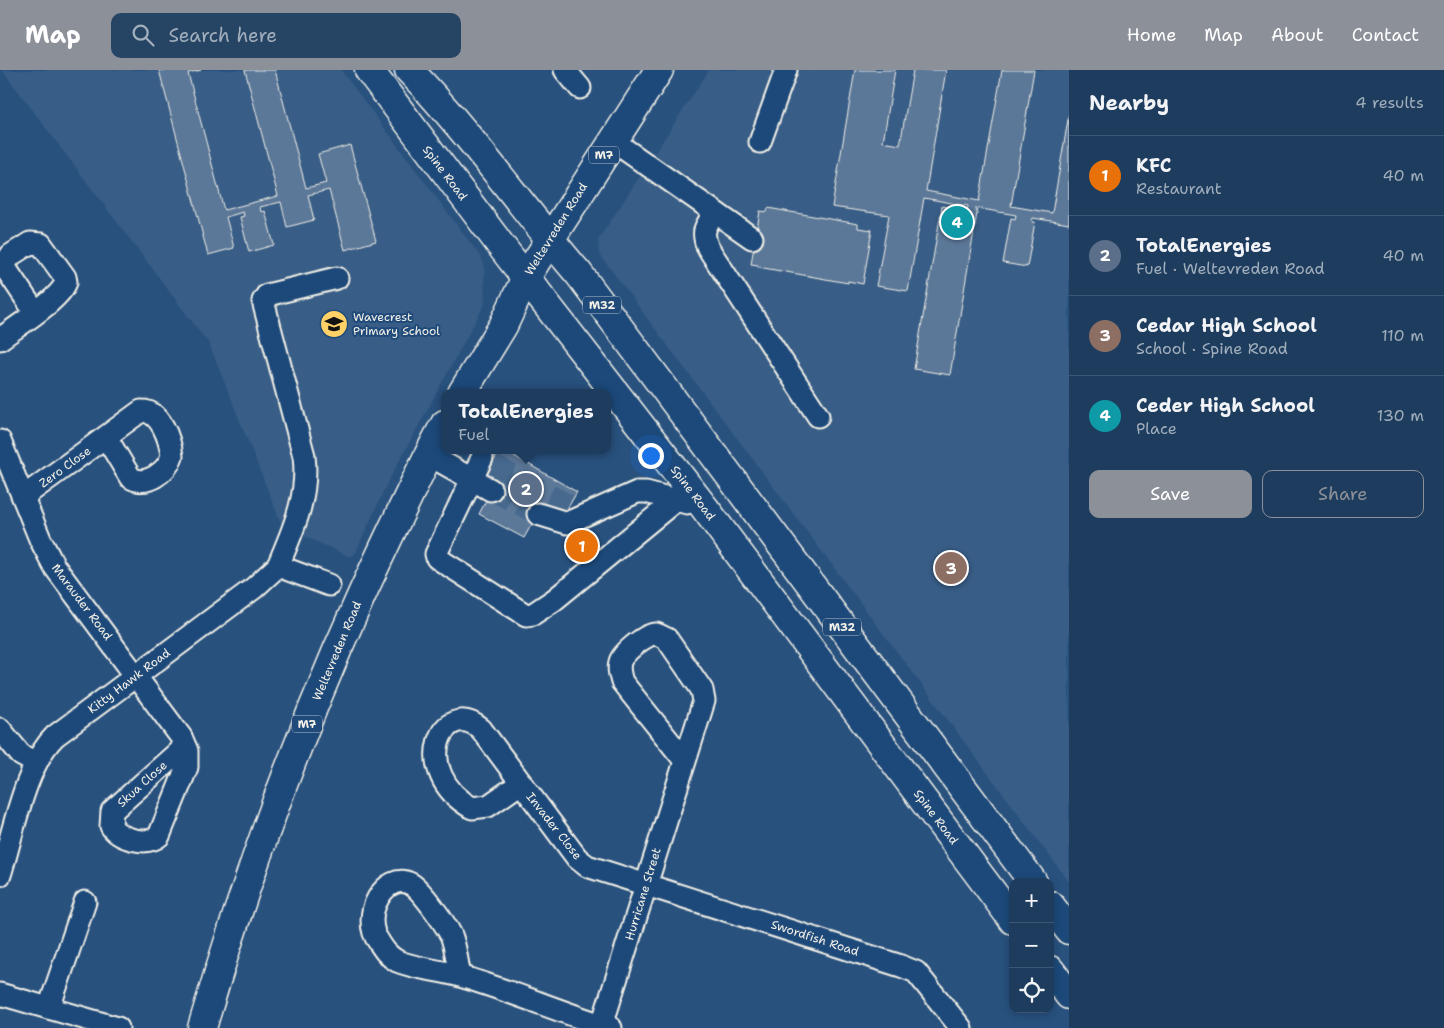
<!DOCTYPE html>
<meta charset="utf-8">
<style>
:root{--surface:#1e3d5e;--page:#264464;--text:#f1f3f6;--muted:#a1aebc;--line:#3c5673;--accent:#8c9099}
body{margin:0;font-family:"Shantell Sans",sans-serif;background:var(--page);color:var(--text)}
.controls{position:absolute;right:15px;bottom:15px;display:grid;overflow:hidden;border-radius:10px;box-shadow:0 2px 8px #0003}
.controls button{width:45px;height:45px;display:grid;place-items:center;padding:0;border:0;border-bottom:1px solid var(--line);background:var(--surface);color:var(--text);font:25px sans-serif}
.you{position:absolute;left:650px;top:385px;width:18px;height:18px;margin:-12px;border:4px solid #fff;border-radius:50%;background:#1a73e8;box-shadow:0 0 0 8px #1a73e833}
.badge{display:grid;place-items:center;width:32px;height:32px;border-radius:50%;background:var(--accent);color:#fff;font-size:16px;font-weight:700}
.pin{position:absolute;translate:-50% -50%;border:2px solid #fff;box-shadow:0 1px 5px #0006}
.popup{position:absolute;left:441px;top:319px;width:170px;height:65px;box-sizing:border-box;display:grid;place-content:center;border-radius:10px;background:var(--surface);filter:drop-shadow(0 1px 4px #0005);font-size:16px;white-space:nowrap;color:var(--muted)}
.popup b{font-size:19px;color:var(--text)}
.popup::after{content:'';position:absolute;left:50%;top:100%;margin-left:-10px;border:10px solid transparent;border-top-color:var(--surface)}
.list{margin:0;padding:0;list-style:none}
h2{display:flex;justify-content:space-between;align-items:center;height:65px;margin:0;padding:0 20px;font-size:21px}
h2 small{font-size:16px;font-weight:400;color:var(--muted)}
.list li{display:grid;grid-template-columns:32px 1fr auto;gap:15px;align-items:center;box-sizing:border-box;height:80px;padding:0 20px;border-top:1px solid var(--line)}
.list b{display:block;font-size:19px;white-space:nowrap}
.list p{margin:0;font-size:16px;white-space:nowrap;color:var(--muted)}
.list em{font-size:16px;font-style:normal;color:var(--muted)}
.actions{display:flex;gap:10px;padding:15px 20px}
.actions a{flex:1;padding:11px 0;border:1px solid var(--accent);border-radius:10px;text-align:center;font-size:18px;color:var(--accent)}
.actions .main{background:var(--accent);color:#fff}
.icon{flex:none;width:28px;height:28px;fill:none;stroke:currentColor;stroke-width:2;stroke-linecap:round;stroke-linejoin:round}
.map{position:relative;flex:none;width:1069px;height:958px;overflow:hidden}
header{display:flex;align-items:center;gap:30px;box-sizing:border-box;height:70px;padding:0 25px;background:var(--accent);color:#fff}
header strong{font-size:24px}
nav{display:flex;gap:28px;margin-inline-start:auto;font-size:18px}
.search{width:350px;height:45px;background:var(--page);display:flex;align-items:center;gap:12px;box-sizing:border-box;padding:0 18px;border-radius:10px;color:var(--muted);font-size:19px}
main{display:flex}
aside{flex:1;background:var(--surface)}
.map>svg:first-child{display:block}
</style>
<header>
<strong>Map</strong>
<div class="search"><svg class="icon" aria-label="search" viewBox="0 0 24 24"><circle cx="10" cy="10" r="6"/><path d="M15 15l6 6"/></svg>Search here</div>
<nav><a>Home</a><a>Map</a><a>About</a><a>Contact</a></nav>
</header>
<main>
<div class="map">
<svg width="1069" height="958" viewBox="0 0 1069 958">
<rect width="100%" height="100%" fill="#28517e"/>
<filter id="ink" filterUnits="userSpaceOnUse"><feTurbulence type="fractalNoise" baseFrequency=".02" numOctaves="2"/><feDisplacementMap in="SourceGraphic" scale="10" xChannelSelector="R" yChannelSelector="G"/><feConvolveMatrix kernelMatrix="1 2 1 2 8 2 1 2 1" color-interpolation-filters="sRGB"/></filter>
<g filter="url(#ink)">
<g fill="#375d86">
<polygon points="2,0 341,0 481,187 484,194 485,234 388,412 355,484 350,487 282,456 209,274"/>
<polygon points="709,0 1069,0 1069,812 599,184 598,170"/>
</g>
<g fill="#5b7899" stroke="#f4f1e8">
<polygon points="159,0 201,0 188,3 224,140 278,126 245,0 275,0 306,118 326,113 318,84 350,75 376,171 345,180 329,120 308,125 314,150 287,157 281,132 260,137 261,142 265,141 274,175 249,182 240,147 244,146 243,142 226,147 234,178 208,185"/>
<polygon points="855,0 895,0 883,72 900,75 913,0 946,0 926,121 979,131 1002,0 1034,0 1011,136 1052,143 1069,44 1069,154 1033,148 1032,152 1035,152 1027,197 1003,193 1011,148 1015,149 1016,145 976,138 977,143 950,305 914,299 942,136 967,141 968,136 924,128 908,221 876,216 889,145 832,137"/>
<polygon points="768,138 858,154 858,158 872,160 863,214 848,211 848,213 758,197 758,195 751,194 760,141 767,142"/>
<polygon points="500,380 504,380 577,422 563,446 543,434 524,468 479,444 497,409 487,403"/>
</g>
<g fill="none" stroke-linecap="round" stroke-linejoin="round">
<g stroke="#47698e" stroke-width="21" stroke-dasharray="21 11" stroke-linecap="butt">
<polyline points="493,395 569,435"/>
<polyline points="491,420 538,444"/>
</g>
<g stroke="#f4f1e8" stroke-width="25">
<g id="minor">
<polyline points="565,0 580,18"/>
<polyline points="613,71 752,168"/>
<polyline points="760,72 786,0"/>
<path d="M716,143C705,155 701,162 708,178L818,346"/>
<path d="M0,269C17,256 60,230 66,212L65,207L41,174L30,173L11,185L5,194L6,199L35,242"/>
<path d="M0,371L40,469L54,496L181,667L187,681V697L159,766C147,776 119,769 111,756L112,741L185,676"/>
<polyline points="429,385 491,420"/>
<polyline points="482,388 436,484 437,488 526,545 533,544 554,530 676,430"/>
<path d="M23,427L141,341C161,340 170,370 172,386C167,402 145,418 130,407L106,367"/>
<polyline points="538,444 567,453 637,422 646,422 687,433"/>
<path d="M278,496C293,460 309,426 304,386L263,231L267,225L337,208"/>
<polyline points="0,659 21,685 36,693"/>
<path d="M521,713L488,736L472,738C409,702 442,626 481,659L577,788L587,796L901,896L916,902L961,958"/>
<path d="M0,805C13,764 25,695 55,666L254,518L278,496L329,515"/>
<path d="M460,906C457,893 456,877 451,865C445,854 422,820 411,814C386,800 359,846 379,872C384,880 388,886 397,891C416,899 440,900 460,906C511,921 560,942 611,958"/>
<polyline points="0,924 118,958"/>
<polyline points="49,938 85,832"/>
<path d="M601,958L704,631L702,620L667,569C663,567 660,565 656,564C647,563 622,583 620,592C618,599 620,605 622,612L685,691"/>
</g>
</g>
<g stroke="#f4f1e8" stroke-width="31">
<g id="major">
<polyline points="369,0 505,181 704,437 1013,850"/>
<path d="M409,0C471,64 521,137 579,204L1033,812"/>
<polyline points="462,323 503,256 526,207 659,0"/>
<polyline points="1050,835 1069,860"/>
<polyline points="1050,900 1069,925"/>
<path d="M202,958C252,786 315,619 393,458C410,424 426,387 445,354"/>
</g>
</g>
<use href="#minor" stroke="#1f4a7a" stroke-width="21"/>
<use href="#major" stroke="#1f4a7a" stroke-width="28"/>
</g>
</g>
<defs>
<g id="school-disc" transform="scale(1.4375)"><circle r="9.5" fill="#ffd166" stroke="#1f4a7a"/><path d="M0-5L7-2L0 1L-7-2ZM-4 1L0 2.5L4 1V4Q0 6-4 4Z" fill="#111"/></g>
</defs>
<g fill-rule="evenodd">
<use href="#school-disc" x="334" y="254"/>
</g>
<g text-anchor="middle" stroke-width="4" stroke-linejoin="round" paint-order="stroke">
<g fill="#1f4a7a" stroke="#b4bfc7" stroke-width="1">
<rect x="589" y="76.5" width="30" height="17" rx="4"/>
<rect x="583" y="226.5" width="38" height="17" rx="4"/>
<rect x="823" y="548.5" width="38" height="17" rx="4"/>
<rect x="292" y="645.5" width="30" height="17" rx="4"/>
</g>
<g font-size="11" font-weight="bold" fill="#f4f1e8">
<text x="604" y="89">M7</text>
<text x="602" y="239">M32</text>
<text x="842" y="561">M32</text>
<text x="307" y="658">M7</text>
</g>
<g font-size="12" fill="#f4f1e8" stroke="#1f4a7a">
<text transform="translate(445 103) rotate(53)" y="4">Spine Road</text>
<text transform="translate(556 159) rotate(-58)" y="4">Weltevreden Road</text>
<text transform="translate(65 397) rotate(-36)" y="4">Zero Close</text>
<text transform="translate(693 423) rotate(53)" y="4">Spine Road</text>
<text transform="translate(82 532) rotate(53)" y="4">Marauder Road</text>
<text transform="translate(337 581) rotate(-67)" y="4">Weltevreden Road</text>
<text transform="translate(129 611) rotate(-37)" y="4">Kitty Hawk Road</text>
<text transform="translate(142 714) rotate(-42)" y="4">Skua Close</text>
<text transform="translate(936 747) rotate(53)" y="4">Spine Road</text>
<text transform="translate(554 756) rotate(52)" y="4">Invader Close</text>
<text transform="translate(643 824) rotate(-73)" y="4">Hurricane Street</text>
<text transform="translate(815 868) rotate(18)" y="4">Swordfish Road</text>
</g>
<g font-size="12" fill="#f4f1e8" stroke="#1f4a7a" text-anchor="start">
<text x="353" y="251">Wavecrest<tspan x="353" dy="14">Primary School</tspan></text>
</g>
</g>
</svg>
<div class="controls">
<button>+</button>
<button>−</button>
<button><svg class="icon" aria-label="locate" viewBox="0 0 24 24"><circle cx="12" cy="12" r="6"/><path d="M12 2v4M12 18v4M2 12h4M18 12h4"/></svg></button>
</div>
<div class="you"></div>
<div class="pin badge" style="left:582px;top:476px;background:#e8710a">1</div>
<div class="pin badge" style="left:526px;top:419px;background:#5c6f8a">2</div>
<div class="popup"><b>TotalEnergies</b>Fuel</div>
<div class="pin badge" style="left:951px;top:498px;background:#8d6e63">3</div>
<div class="pin badge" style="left:957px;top:152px;background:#0f9aa8">4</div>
</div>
<aside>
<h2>Nearby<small>4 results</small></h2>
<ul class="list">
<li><span class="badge" style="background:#e8710a">1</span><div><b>KFC</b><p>Restaurant</p></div><em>40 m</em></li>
<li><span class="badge" style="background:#5c6f8a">2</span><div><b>TotalEnergies</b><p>Fuel · Weltevreden Road</p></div><em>40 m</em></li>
<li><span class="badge" style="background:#8d6e63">3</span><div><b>Cedar High School</b><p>School · Spine Road</p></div><em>110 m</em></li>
<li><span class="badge" style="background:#0f9aa8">4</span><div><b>Ceder High School</b><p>Place</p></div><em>130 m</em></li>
</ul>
<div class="actions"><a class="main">Save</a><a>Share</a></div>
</aside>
</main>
